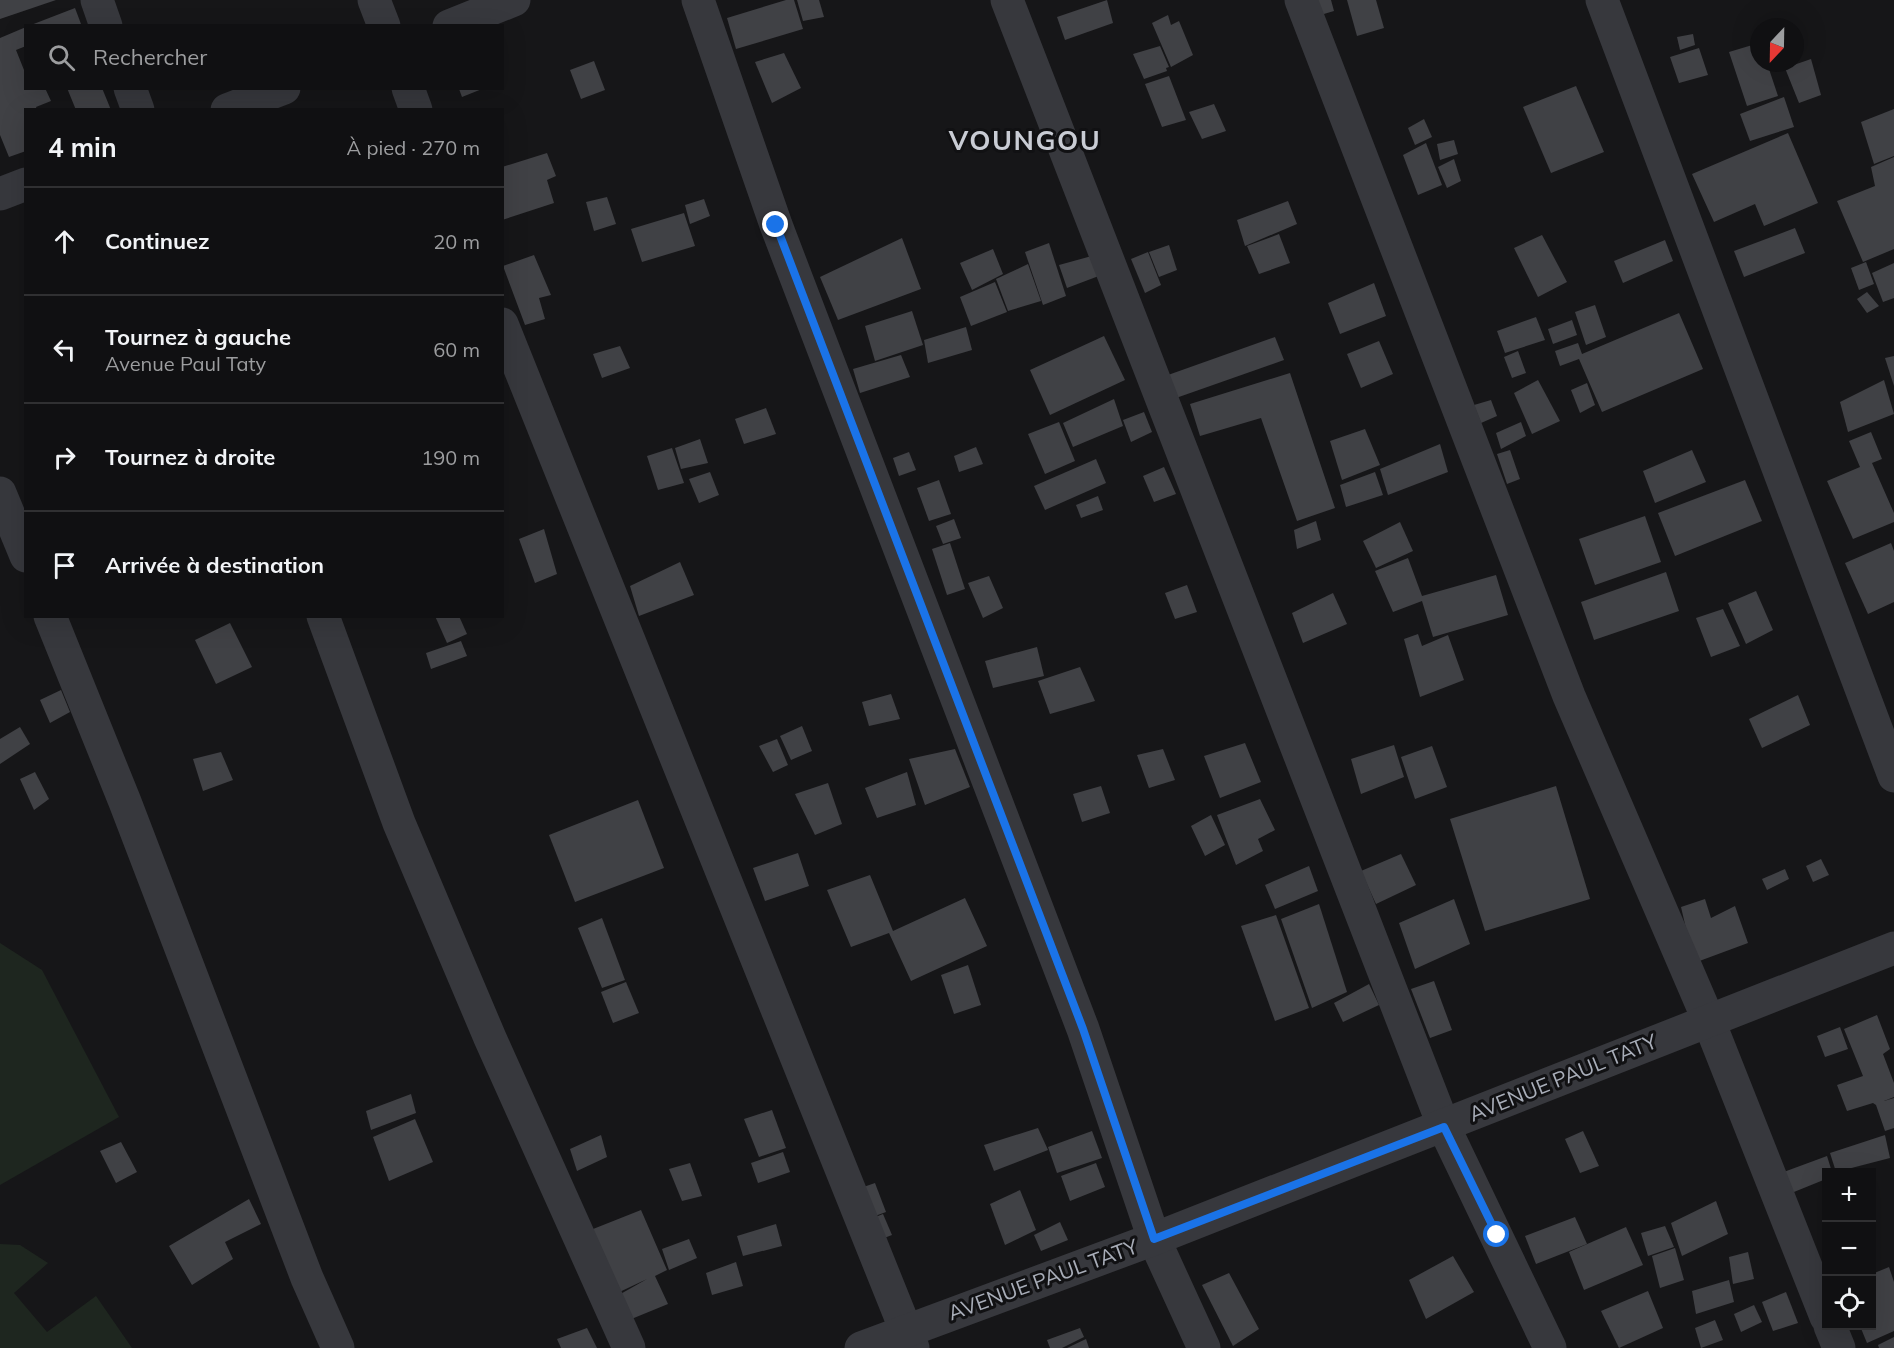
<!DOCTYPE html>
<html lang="fr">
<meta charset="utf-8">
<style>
:root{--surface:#101012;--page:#1e1e20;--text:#f1f3f6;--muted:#9c9d9f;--line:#303032}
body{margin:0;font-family:Mulish,sans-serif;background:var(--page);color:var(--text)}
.controls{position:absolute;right:18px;bottom:18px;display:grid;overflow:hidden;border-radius:0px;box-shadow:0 6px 24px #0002}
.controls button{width:54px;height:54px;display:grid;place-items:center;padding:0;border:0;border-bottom:2px solid var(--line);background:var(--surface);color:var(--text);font:30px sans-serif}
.compass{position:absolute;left:1750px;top:18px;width:54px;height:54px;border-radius:50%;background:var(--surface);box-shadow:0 6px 24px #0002;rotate:202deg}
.stop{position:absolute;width:18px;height:18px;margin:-14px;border:4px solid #1a73e8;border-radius:50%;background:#fff}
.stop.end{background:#1a73e8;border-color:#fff;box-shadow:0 2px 6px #0008}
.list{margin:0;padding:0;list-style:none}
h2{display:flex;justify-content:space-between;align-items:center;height:78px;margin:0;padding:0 24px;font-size:26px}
h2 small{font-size:20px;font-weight:400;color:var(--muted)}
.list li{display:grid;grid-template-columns:39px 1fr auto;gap:18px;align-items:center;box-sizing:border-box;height:108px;padding:0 24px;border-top:2px solid var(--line)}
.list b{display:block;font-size:22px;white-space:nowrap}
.list p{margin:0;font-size:20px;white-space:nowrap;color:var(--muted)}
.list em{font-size:20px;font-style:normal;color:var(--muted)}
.icon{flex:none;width:33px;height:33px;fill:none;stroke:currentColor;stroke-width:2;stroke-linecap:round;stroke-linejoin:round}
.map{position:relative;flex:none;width:1894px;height:1348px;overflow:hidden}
.search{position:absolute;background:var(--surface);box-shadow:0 6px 24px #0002;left:24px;top:24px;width:480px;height:66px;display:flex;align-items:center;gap:15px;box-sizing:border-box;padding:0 21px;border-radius:0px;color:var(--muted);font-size:22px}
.panel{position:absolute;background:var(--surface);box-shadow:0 6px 24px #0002;left:24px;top:108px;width:480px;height:510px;border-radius:0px}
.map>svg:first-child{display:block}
</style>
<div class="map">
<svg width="1894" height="1348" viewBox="0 0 1894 1348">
<rect width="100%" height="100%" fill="#161618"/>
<g fill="#1e261f">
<polygon points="0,943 42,970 119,1117 0,1185"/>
<polygon points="0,1244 20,1245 48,1263 14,1293 47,1332 96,1296 132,1348 0,1348"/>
</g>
<g fill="#404145">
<polygon points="0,0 56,0 0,19"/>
<polygon points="786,0 794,0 803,29 736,49 727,18"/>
<polygon points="797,0 819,0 824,17 803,21"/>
<polygon points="1107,0 1113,23 1065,40 1057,17"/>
<polygon points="1302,0 1331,0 1334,11 1307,19"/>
<polygon points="1347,0 1376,0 1384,28 1357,36"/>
<polygon points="75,8 81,24 31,26 31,25"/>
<polygon points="1168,15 1171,25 1179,21 1193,55 1171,67 1152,23"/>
<polygon points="26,27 26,46 16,50 26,75 26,88 45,88 51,101 36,107 37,110 26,110 26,151 9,157 0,135 0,38"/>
<polygon points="1693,34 1695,45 1680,50 1677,37"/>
<polygon points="1759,43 1759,63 1767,63 1778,96 1747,106 1729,52"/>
<polygon points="1160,46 1169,67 1166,68 1167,71 1144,79 1133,54"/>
<polygon points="1699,48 1708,75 1679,83 1670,57"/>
<polygon points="784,53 801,88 772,103 755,62"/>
<polygon points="1811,59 1821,95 1799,103 1785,68"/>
<polygon points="594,61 605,90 581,99 570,70"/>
<polygon points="1169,76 1186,120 1162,127 1145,84"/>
<polygon points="1576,86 1604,152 1551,173 1523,107"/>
<polygon points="67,88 102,88 111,110 76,110"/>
<polygon points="459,89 482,89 462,97"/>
<polygon points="1784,97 1794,127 1750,141 1740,114"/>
<polygon points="1214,104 1226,131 1202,139 1189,112"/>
<polygon points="1894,109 1894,156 1874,164 1861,122"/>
<polygon points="1424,119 1432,137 1415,145 1408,128"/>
<polygon points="1788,133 1818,203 1764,226 1755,204 1714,222 1692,174"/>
<polygon points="1454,140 1458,154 1440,160 1437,144"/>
<polygon points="1426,143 1442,185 1418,195 1403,155"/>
<polygon points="547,153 556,176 547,180 554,203 502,220 502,167"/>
<polygon points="1894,157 1894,249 1863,262 1837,201 1875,186 1871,167"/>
<polygon points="1454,159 1461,181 1447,188 1438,167"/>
<polygon points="607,197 616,224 594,231 586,202"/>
<polygon points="704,199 710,216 690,224 685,205"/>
<polygon points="1288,201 1297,224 1245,246 1237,220"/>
<polygon points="684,213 695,246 642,262 631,229"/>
<polygon points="1795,228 1805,253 1744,277 1734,251"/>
<polygon points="1279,234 1290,263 1259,274 1247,246"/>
<polygon points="1542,235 1567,282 1538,297 1514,248"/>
<polygon points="902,238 921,289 838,320 820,277"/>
<polygon points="1665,240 1673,261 1623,283 1614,261"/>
<polygon points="1049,243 1066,296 1043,305 1025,252"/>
<polygon points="1169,245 1177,270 1159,277 1149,252"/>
<polygon points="993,249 1003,274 972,290 960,263"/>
<polygon points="1148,252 1161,285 1145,293 1131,259"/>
<polygon points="1099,254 1104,274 1067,288 1059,265"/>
<polygon points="534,255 551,295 539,298 545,319 525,325 503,266"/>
<polygon points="1866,262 1874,284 1859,290 1851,268"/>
<polygon points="1894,263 1894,298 1883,302 1872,273"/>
<polygon points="1028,264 1041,301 1008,311 996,279"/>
<polygon points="995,282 1007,312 971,326 960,297"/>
<polygon points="1374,283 1386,316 1340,334 1328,303"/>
<polygon points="1867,292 1879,306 1867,313 1857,299"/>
<polygon points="1595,305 1606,337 1586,345 1575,312"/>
<polygon points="912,311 923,345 875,361 865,326"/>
<polygon points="1679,313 1703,369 1602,412 1579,359 1560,366 1555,351 1578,343 1582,354"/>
<polygon points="1536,317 1545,340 1505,353 1497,331"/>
<polygon points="1572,320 1577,335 1553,344 1548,329"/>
<polygon points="966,327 972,350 928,363 924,340"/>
<polygon points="1104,336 1125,380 1050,415 1030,370"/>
<polygon points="1275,337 1284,360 1176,398 1168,375"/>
<polygon points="1379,341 1393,374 1361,388 1347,354"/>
<polygon points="620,346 630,368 602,378 593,354"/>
<polygon points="1518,351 1526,373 1512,378 1504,357"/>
<polygon points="901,355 910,377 860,393 853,369"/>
<polygon points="1894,356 1894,386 1885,358"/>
<polygon points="1290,373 1335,508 1297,521 1261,418 1200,436 1190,404"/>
<polygon points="1538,380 1560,421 1532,434 1514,393"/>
<polygon points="1884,380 1894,414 1848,432 1840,402"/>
<polygon points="1587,383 1595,405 1580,413 1571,390"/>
<polygon points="1114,399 1123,426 1073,447 1063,423"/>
<polygon points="1491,400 1497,416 1481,423 1474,405"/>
<polygon points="766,408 776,434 744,444 735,419"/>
<polygon points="1144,412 1152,432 1131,442 1123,420"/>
<polygon points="1059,422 1075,461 1045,474 1028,434"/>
<polygon points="1521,422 1526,436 1501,449 1496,433"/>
<polygon points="1365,429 1380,465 1342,480 1330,441"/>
<polygon points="1871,432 1882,459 1872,463 1894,513 1894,522 1853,539 1827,481 1860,467 1849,441"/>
<polygon points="700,439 708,463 681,469 675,448"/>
<polygon points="1440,444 1448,472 1388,495 1380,469"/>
<polygon points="976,447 983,464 959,472 954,456"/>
<polygon points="672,448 684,483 658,490 647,456"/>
<polygon points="1510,450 1520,479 1507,484 1497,454"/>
<polygon points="1692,450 1706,482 1655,503 1643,471"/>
<polygon points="909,452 916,470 899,476 893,458"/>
<polygon points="1096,459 1106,483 1045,510 1034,486"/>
<polygon points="1164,467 1176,494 1154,502 1143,476"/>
<polygon points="710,472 719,495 699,503 689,479"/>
<polygon points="1375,472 1383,495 1346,507 1340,485"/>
<polygon points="939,480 951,514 929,521 917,488"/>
<polygon points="1745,480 1762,521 1675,556 1658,513"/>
<polygon points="1098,496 1103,510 1081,518 1076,505"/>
<polygon points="1645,516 1661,562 1595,585 1579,539"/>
<polygon points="954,519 961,538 943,544 936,526"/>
<polygon points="1316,521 1321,540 1297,549 1294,530"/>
<polygon points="1400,522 1413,551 1376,568 1363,541"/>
<polygon points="544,529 557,574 535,583 519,539"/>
<polygon points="950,543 965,589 947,595 932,549"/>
<polygon points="1891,543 1894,551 1894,602 1868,614 1845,563"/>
<polygon points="1408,558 1422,596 1496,575 1508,615 1433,637 1422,601 1393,612 1375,571"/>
<polygon points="680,562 694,595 639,616 630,586"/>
<polygon points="1666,572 1679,611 1594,640 1581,602"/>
<polygon points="989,576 1003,608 983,618 968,583"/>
<polygon points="1187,585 1197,612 1175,619 1165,593"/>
<polygon points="1756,591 1773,630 1746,644 1728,603"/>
<polygon points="1333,593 1347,624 1303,643 1292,613"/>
<polygon points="1723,609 1740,646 1711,657 1696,618"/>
<polygon points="435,616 459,616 467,634 447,643"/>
<polygon points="230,623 252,667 216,684 195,640"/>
<polygon points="1418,634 1422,646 1448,635 1464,680 1420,697 1404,639"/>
<polygon points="461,641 467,656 431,669 426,653"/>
<polygon points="1037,647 1044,676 993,688 985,661"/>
<polygon points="1080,667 1095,701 1050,714 1038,681"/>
<polygon points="61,690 70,712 50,723 40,700"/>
<polygon points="891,694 900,719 869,726 862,702"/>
<polygon points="1798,695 1810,725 1762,748 1749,719"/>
<polygon points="802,726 812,751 791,760 780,736"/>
<polygon points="20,727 30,744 0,764 0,739"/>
<polygon points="777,739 788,765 773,772 759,746"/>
<polygon points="1245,743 1261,782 1220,798 1204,756"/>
<polygon points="1394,745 1404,777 1361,794 1351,759"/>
<polygon points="1432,746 1447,787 1415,799 1401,757"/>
<polygon points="955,749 970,787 925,805 909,759"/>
<polygon points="1163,749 1175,780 1149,788 1137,755"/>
<polygon points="221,752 233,780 203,791 193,759"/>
<polygon points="35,772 49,799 34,810 20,779"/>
<polygon points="907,772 916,805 877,818 865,788"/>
<polygon points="828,783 842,824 815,835 795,794"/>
<polygon points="1101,786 1110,813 1082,822 1073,794"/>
<polygon points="1556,786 1590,899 1485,931 1450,819"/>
<polygon points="1260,799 1275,830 1258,839 1263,851 1236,865 1217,815"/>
<polygon points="638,800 664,868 575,902 549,835"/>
<polygon points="1211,815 1225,845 1205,856 1191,826"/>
<polygon points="798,853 809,886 765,901 753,868"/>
<polygon points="1401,854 1416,885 1376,904 1361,871"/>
<polygon points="1821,859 1829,875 1813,882 1806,866"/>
<polygon points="1309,866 1318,891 1275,909 1265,885"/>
<polygon points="1785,869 1789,879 1767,890 1762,879"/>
<polygon points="870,875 893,931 965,898 987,946 911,981 889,933 851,947 827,890"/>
<polygon points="1454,899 1470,944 1415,969 1399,923"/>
<polygon points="1705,899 1711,918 1735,906 1748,943 1694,963 1681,907"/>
<polygon points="1319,904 1347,992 1312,1008 1281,919"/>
<polygon points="1276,915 1309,1008 1275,1021 1241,926"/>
<polygon points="602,918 625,980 602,988 578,928"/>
<polygon points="968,965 981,1005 954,1014 941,975"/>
<polygon points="1434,981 1452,1030 1430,1038 1411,989"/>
<polygon points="626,982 639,1013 613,1023 601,992"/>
<polygon points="1369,984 1379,1005 1343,1022 1334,1003"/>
<polygon points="1877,1015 1890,1049 1883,1054 1894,1083 1894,1097 1884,1101 1894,1098 1894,1128 1885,1131 1876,1105 1873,1103 1847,1111 1837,1085 1863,1076 1844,1029"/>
<polygon points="1840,1027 1848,1049 1825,1057 1817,1036"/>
<polygon points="411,1094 416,1113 371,1130 366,1111"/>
<polygon points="772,1110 786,1148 759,1157 744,1119"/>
<polygon points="415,1119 433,1162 389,1181 373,1137"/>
<polygon points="1038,1128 1048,1150 994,1171 984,1145"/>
<polygon points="1092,1131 1102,1158 1057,1173 1048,1147"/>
<polygon points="1583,1131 1599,1166 1580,1173 1565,1139"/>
<polygon points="601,1135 607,1157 577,1171 570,1149"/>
<polygon points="1885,1135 1890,1158 1836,1172 1830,1153"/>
<polygon points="121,1142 137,1172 116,1183 100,1151"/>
<polygon points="783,1152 790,1172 758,1183 751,1163"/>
<polygon points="1827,1156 1832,1172 1826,1172 1826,1179 1789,1194 1781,1173"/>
<polygon points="690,1163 702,1196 682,1201 669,1169"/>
<polygon points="1096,1163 1105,1187 1070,1201 1061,1176"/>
<polygon points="875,1183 886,1212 864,1220 852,1191"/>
<polygon points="1020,1190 1036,1230 1005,1245 990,1204"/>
<polygon points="249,1199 261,1224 225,1242 233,1259 192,1285 169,1246"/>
<polygon points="1716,1201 1728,1234 1682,1256 1671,1223"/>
<polygon points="641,1210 667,1270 655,1276 668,1304 629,1320 617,1296 647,1279 611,1296 583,1233"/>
<polygon points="883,1214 892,1235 871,1243 863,1222"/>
<polygon points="1575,1217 1587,1244 1536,1264 1525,1236"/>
<polygon points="1060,1222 1068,1240 1041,1251 1034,1235"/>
<polygon points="776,1224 782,1246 743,1256 737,1236"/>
<polygon points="1665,1226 1674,1247 1648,1256 1641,1233"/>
<polygon points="1626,1227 1643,1265 1584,1290 1569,1252"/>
<polygon points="689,1239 697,1258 669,1270 662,1249"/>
<polygon points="1675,1248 1684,1280 1660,1288 1652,1256"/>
<polygon points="1748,1252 1754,1279 1733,1284 1729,1257"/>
<polygon points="1453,1256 1474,1292 1426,1319 1409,1280"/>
<polygon points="736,1262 743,1286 712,1295 706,1273"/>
<polygon points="1889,1267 1894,1282 1894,1331 1867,1343 1860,1326 1872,1326 1872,1274"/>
<polygon points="1229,1273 1259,1329 1233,1346 1202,1285"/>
<polygon points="1729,1280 1734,1302 1696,1314 1692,1291"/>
<polygon points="1648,1291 1663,1328 1619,1348 1601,1311"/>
<polygon points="1786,1292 1798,1323 1773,1331 1762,1302"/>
<polygon points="1754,1305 1762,1322 1741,1332 1734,1314"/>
<polygon points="1715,1320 1723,1340 1701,1348 1695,1328"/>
<polygon points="587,1328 597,1348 561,1348 557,1339"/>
<polygon points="1080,1328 1084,1337 1062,1348 1050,1348 1047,1340"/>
<polygon points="1894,1337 1894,1348 1879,1348 1878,1345"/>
<polygon points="1086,1339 1089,1348 1067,1348"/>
</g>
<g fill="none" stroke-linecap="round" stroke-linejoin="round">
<g stroke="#37383d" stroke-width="33">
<polyline points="97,0 106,26"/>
<polyline points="374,0 384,26"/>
<polyline points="698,0 776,225 1083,1029 1154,1239 1204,1348"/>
<polyline points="1007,0 1444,1127 1550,1348"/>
<polyline points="1301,0 1569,696 1708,1019 1826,1317"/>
<polyline points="1602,0 1894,776"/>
<polyline points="449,26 514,0"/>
<polyline points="130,88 138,110"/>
<polyline points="408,88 416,110"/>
<polyline points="227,110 284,88"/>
<polyline points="0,194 26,184"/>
<polyline points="502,324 913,1348"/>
<polyline points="0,493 26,556"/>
<polyline points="50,616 125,802 307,1278 338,1348"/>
<polyline points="323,616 399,823 490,1038 629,1348"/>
<polyline points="1830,1326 1839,1348"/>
<polyline points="861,1348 1154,1239 1894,948"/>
</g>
</g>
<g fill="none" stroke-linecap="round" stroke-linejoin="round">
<polyline stroke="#1a73e8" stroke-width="8" points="776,225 1083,1029 1154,1239 1444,1127 1497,1235"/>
</g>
<g text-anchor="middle" stroke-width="6" stroke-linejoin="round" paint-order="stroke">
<g font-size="21" fill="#a8adb8" stroke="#111113">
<text transform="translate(1563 1078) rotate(-22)" y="7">AVENUE PAUL TATY</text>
<text transform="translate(1043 1280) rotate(-20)" y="7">AVENUE PAUL TATY</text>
</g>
<g font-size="27" font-weight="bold" letter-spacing="1.5" fill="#c9ccd4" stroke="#111113">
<text x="1025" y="150">VOUNGOU</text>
</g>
</g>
</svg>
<div class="controls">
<button>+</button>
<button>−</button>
<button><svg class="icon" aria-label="locate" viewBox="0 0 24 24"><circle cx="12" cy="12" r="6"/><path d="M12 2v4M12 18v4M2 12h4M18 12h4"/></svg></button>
</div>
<svg class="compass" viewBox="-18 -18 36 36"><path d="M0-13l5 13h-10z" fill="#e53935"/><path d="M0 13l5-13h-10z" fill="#9c9d9f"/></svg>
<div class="stop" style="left:1497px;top:1235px"></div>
<div class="stop end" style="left:776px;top:225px"></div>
<div class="search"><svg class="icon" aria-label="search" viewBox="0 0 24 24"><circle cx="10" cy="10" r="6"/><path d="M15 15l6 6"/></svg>Rechercher</div>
<section class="panel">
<h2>4 min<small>À pied · 270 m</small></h2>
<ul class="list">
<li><svg class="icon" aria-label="ahead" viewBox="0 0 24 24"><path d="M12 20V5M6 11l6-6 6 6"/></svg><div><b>Continuez</b></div><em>20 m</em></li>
<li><svg class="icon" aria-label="left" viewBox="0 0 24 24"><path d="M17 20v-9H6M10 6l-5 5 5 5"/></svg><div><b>Tournez à gauche</b><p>Avenue Paul Taty</p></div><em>60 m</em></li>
<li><svg class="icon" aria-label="right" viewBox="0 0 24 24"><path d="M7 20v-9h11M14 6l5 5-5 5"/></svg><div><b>Tournez à droite</b></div><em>190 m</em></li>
<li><svg class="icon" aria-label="arrive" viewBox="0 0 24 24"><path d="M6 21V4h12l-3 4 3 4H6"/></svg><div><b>Arrivée à destination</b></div></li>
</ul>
</section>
</div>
